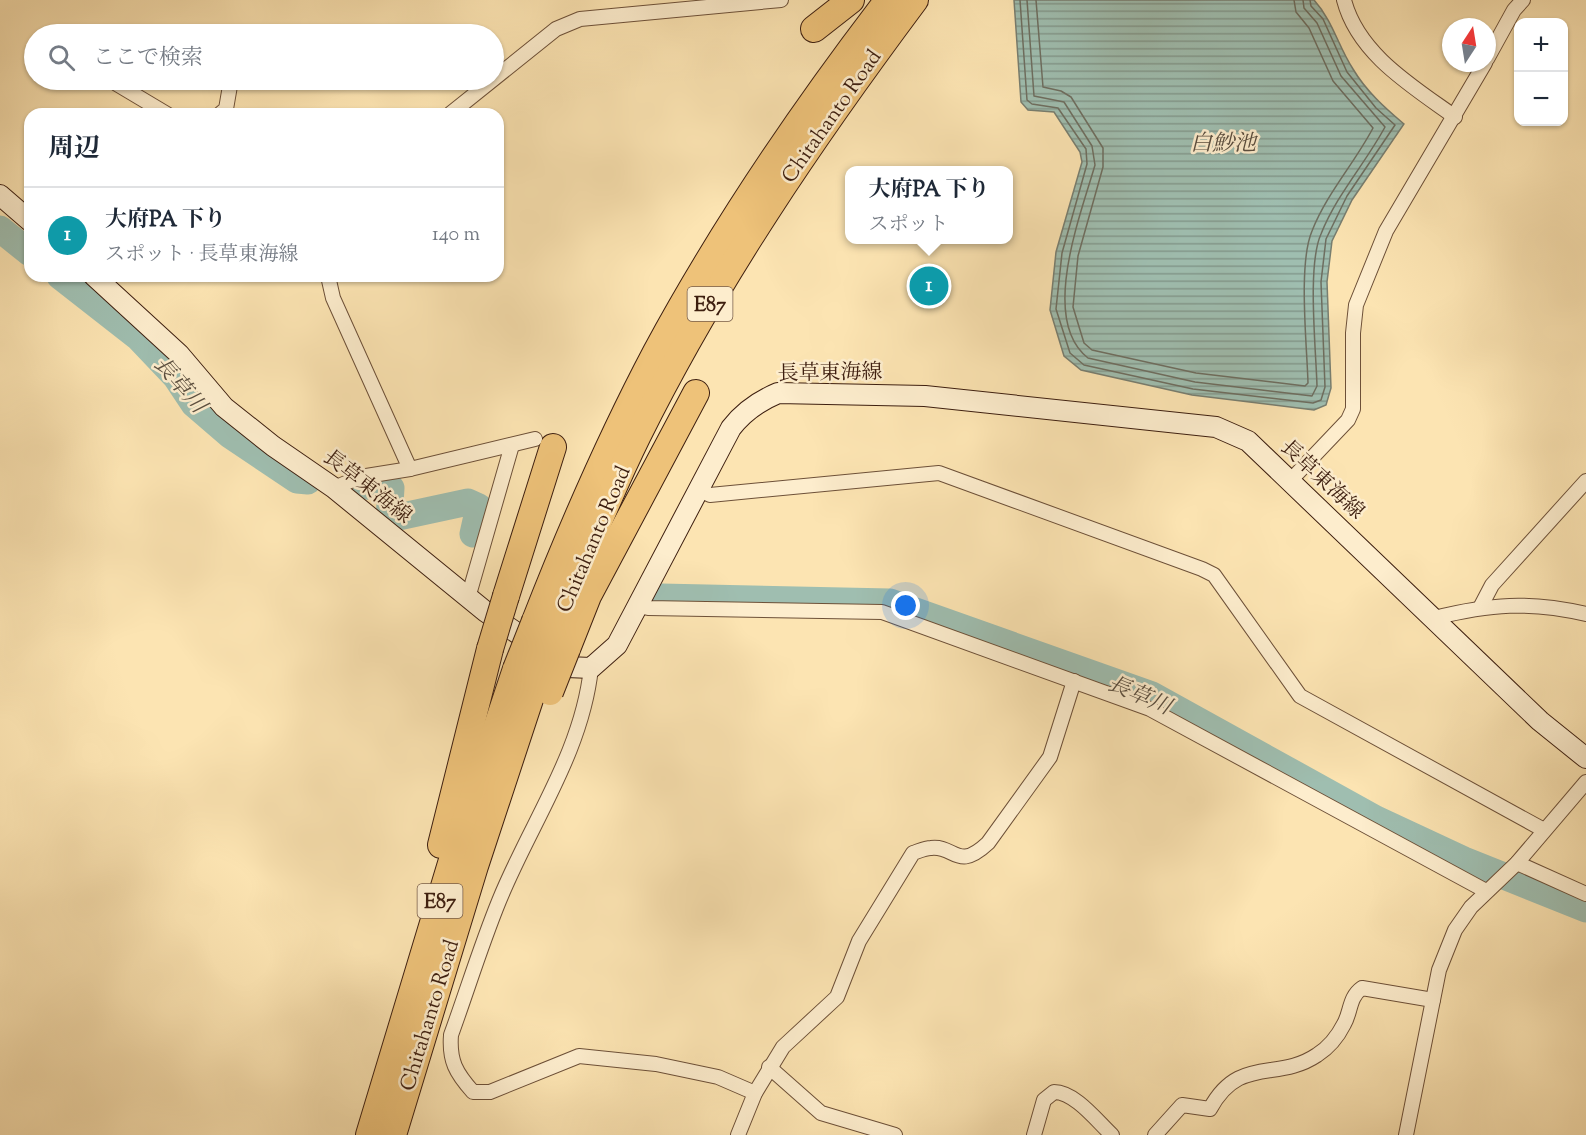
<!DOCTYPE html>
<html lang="ja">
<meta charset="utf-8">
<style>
:root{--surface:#fff;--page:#f6f6f7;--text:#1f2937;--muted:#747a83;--line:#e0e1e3;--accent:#8f2418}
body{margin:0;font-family:"Sorts Mill Goudy","Noto Serif JP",serif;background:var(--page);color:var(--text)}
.controls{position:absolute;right:18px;top:18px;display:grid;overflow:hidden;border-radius:12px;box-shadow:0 2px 4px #0004}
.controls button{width:54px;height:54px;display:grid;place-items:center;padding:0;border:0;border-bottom:2px solid var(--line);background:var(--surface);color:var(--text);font:30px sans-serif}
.compass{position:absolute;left:1442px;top:18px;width:54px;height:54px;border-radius:50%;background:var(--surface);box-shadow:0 2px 4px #0004;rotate:12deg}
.you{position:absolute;left:906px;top:606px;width:21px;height:21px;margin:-15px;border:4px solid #fff;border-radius:50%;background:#1a73e8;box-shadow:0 0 0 9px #1a73e833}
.badge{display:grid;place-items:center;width:39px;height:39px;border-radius:50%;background:var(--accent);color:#fff;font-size:20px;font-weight:700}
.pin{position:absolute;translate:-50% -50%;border:3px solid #fff;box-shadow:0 2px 6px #0006}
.popup{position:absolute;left:845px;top:166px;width:168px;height:78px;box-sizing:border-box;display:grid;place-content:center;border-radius:12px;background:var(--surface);filter:drop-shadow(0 2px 4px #0005);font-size:20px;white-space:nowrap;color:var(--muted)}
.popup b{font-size:22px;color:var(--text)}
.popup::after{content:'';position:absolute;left:50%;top:100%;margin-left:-12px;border:12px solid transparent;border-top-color:var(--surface)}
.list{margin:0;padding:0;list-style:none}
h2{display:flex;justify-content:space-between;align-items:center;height:78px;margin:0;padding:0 24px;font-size:26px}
h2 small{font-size:20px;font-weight:400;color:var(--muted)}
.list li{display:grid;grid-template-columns:39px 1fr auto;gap:18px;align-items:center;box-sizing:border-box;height:96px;padding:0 24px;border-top:2px solid var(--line)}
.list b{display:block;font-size:22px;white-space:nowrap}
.list p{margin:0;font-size:20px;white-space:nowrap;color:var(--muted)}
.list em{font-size:20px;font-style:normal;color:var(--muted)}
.icon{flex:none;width:33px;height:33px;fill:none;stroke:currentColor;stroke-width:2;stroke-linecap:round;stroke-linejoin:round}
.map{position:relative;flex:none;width:1586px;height:1135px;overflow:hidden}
.search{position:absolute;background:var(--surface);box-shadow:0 2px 4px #0004;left:24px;top:24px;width:480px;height:66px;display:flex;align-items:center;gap:15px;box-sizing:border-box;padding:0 21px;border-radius:33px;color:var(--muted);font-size:22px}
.panel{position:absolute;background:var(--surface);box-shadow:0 2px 4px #0004;left:24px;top:108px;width:480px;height:174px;border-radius:18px}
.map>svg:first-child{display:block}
</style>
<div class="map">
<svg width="1586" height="1135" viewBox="0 0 1586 1135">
<defs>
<pattern id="water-rules" width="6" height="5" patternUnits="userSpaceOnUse" patternTransform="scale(1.5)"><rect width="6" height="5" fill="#9fbeb0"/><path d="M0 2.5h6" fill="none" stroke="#839a8e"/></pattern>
</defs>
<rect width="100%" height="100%" fill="#fce4b2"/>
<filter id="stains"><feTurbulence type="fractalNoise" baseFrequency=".00333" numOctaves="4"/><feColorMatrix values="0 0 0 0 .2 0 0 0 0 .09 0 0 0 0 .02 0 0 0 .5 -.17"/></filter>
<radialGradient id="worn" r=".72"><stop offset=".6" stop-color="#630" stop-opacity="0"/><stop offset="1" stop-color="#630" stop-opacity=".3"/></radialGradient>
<path fill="url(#water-rules)" stroke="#787e70" stroke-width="1.5" d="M1014,0H1314C1333,21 1338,46 1353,69C1366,91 1385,108 1404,124L1352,200L1332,241L1327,282L1331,388L1326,405L1314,410L1192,395L1081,370L1064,356L1050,310L1056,252L1082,162L1080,152L1054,112L1028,110L1021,102Z"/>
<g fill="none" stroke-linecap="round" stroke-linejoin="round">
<g stroke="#6e6e60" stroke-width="1.5">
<polyline points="1020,0 1027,100 1032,104 1058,108 1086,149 1087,164 1062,253 1056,309 1070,353 1084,365 1193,389 1313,403 1321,400 1325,387 1321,282 1326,239 1347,196 1395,125 1376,108 1347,72 1323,19 1311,6 1310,0"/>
<path d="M1027,0L1034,96L1064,102L1092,146L1095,165C1081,214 1039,320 1088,358L1195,382L1312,396L1317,386C1316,349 1307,265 1321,234C1337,194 1365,164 1385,127L1341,76L1317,23L1304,8L1303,0"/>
<path d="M1036,0L1043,87L1061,91L1071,97L1103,148V167L1078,256L1073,307L1084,343L1092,350L1196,373L1305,386L1308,383C1307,345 1298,264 1312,231C1327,193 1354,164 1373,128L1333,81L1309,28L1296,12L1294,0"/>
</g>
<g stroke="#9fbeb0" stroke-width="27">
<polyline points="0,229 30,253"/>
<polyline points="60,276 138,337 176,377 194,404 230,435 297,480 308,481"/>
<polyline points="366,486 391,488 389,519 468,502 479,507 473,534"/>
<polyline points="661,597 890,602 1152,695 1376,819 1464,860 1586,909"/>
</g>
<g stroke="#6d5038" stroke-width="16">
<g id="minor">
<path d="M1344,0C1358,54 1412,86 1455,117"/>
<polyline points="1487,59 1514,10 1523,0"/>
<polyline points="110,80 167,114"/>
<polyline points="220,114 226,109 231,80"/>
<polyline points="450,114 556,29 580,19 781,0"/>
<polyline points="328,276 333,298 410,469"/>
<polyline points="1289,482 1348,420 1353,409 1353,333 1356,305 1386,231 1485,63"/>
<polyline points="334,488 360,477 410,469 535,439"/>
<polyline points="699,490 710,495 939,473 1202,569 1214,575 1300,696 1544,830"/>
<polyline points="468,598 512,445"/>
<polyline points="638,606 648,608 882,612 1150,709 1486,891"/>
<polyline points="1481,606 1492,585 1586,481"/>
<path d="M1434,618C1490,604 1529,601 1586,614"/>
<path d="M591,668C582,753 530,824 499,901C481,945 467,991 451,1035C449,1061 456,1073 473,1092H490L579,1056L656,1064L718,1077L755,1093"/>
<polyline points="1517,863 1586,894"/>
<polyline points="769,1067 821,1113 895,1135"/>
<path d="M738,1135L755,1093L783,1047L837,997L859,941L913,853C919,851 925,848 931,848C955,845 957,872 988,843L1050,757L1074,681"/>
<path d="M1034,1135L1044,1100L1054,1092C1075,1092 1097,1121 1112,1135"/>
<path d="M1155,1135L1182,1105L1210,1109C1239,1055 1277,1082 1317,1055C1328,1048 1338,1036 1344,1024C1351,1012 1349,997 1362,988L1433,1000"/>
<polyline points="1406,1135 1439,970 1455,930 1471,907 1517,863 1586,782"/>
</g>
</g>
<g stroke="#3d1e0f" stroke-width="22">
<g id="secondary">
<polyline points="0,195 30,221"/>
<path d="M94,276L179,354L224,407L273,446L334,488L486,612L567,667L591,668L617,645L731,428C744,411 759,401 778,393L925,396L1216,427L1248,441L1540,721L1586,758"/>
</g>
</g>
<g stroke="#3d1e0f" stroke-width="28">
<g id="motorway">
<polyline points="814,29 851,0"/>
<polyline points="506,596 553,447"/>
<path d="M535,621C571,529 610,439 656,352C723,228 802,112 888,0"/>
<path d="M553,635C579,568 606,500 638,435C715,280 812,138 915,0"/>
<polyline points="567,649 588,596 696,393"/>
<polyline points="441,845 490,649"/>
<polyline points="369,1135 452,860 516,669"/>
<polyline points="393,1135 475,866 536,681"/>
</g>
</g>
<use href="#minor" stroke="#fdedcd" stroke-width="14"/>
<use href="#secondary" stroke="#fdedcd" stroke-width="20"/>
<use href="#motorway" stroke="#eec279" stroke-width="26"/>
<g stroke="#3d1e0f" stroke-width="28" stroke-linecap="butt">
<g id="motorway-bridge">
<polyline points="490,649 506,596"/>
<polyline points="516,669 535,621"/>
<polyline points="536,681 553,635"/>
<polyline points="550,692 567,649"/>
</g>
</g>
<use href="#motorway-bridge" stroke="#eec279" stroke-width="26"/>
</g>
<g text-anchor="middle" stroke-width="5" stroke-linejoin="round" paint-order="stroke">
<g fill="#fdedcd" stroke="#775c48" stroke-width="1.5">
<rect x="687.5" y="287" width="45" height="34" rx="4.5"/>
<rect x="417.5" y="884" width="45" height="34" rx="4.5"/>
</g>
<g font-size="20" font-weight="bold" fill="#3d1e0f">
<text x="710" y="311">E87</text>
<text x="440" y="908">E87</text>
</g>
<g font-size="21" fill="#3d1e0f" stroke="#fdedcd">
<text transform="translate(831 116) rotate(-55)" y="7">Chitahanto Road</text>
<text transform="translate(830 372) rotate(-1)" y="7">長草東海線</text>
<text transform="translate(1323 479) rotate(43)" y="7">長草東海線</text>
<text transform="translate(368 486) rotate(38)" y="7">長草東海線</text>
<text transform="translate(593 539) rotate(-67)" y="7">Chitahanto Road</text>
<text transform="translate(429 1015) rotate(-73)" y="7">Chitahanto Road</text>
</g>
<g font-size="22" font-style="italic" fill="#5a4e3f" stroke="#fdedcd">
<text x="1223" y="150">白魦池</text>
<text transform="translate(181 384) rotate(49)" y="8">長草川</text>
<text transform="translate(1140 694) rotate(23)" y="8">長草川</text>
</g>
</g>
<rect width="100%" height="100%" filter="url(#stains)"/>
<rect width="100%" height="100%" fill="url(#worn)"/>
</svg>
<div class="controls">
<button>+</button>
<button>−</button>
</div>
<svg class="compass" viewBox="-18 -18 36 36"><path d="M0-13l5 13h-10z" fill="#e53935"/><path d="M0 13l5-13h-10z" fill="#747a83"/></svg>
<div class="you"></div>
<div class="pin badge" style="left:929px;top:286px;background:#0f9aa8">1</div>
<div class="popup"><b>大府PA 下り</b>スポット</div>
<div class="search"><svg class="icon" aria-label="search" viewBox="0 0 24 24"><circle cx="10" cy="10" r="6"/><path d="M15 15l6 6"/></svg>ここで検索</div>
<section class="panel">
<h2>周辺<small></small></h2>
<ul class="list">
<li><span class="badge" style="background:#0f9aa8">1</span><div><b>大府PA 下り</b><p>スポット · 長草東海線</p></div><em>140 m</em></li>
</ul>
</section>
</div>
